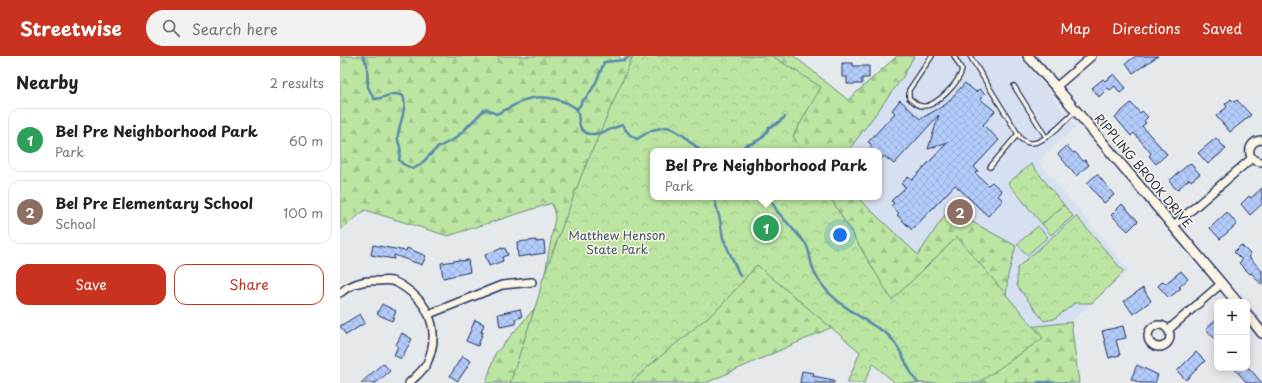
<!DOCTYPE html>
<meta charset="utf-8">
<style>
:root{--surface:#fff;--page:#f2f2f2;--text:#222;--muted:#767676;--line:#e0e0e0;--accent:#c8321e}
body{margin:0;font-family:"Playpen Sans",sans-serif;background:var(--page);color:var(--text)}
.controls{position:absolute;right:12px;bottom:12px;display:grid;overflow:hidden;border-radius:8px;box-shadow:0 2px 10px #0003}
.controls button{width:36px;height:36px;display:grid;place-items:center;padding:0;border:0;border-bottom:1px solid var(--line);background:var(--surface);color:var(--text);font:20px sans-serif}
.you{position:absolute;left:500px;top:179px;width:14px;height:14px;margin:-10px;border:3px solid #fff;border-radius:50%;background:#1a73e8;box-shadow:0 0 0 6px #1a73e833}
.badge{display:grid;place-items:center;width:26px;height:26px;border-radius:50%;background:var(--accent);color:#fff;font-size:13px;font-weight:700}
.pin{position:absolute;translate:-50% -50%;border:2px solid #fff;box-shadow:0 1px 4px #0006}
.popup{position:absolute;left:310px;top:92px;width:232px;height:52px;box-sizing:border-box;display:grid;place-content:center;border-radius:8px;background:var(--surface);filter:drop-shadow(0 1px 3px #0005);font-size:13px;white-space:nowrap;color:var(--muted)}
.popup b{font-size:15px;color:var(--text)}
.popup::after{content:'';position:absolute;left:50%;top:100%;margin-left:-8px;border:8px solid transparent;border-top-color:var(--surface)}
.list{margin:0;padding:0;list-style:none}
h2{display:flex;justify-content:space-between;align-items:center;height:52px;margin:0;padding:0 16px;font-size:17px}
h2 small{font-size:13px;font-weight:400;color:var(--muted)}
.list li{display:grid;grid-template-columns:26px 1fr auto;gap:12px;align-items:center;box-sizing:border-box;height:64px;margin:0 8px 8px;padding:0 8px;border:1px solid var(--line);border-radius:12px}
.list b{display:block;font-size:15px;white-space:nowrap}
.list p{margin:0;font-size:13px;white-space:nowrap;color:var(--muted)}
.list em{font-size:13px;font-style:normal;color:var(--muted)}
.actions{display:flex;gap:8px;padding:12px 16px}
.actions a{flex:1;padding:9px 0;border:1px solid var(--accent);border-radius:12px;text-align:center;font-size:14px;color:var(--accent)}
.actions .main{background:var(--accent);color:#fff}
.icon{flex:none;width:22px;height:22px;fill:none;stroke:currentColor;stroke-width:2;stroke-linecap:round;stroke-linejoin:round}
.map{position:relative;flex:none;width:922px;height:327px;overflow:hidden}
header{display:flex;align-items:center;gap:24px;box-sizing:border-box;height:56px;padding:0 20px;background:var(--accent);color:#fff}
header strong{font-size:19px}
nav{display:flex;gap:22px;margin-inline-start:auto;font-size:14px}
.search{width:280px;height:36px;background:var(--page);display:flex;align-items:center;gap:10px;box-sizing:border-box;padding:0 14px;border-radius:22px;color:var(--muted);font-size:15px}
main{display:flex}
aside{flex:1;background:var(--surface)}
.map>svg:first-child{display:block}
</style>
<header>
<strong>Streetwise</strong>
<div class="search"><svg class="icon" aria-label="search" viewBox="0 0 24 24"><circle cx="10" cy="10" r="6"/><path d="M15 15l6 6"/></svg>Search here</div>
<nav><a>Map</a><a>Directions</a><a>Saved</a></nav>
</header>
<main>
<aside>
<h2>Nearby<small>2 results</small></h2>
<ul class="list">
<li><span class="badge" style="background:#2e9e5b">1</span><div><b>Bel Pre Neighborhood Park</b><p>Park</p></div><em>60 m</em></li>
<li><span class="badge" style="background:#8d6e63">2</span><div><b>Bel Pre Elementary School</b><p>School</p></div><em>100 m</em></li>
</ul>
<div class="actions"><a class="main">Save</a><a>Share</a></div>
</aside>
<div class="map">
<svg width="922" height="327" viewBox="0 0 922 327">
<defs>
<pattern id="forest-firs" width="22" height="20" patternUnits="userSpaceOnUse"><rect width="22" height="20" fill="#bbe5a1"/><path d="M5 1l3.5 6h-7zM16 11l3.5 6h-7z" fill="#a0c58d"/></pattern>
<pattern id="park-crowns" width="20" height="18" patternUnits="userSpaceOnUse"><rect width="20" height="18" fill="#bbe5a1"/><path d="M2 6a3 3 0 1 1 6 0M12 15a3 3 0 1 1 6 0" fill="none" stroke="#a0c58d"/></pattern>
<pattern id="building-cross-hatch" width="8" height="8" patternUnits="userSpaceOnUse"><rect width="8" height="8" fill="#b4ccfb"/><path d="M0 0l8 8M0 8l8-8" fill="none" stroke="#9ab0da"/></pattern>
</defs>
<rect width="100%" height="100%" fill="#e6e9ec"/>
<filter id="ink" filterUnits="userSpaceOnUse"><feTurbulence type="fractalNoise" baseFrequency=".025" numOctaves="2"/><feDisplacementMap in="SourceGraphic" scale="8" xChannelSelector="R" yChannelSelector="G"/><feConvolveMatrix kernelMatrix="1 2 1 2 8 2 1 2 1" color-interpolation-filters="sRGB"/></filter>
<g filter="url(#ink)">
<polygon fill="#d7e0f0" points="562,0 677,0 690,12 736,71 698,105 789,214 731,266 702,281 551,243 489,141 539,141 539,95 461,95 512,55"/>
<g fill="#bbe5a1" stroke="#6b8a80">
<polygon points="724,149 733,160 711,179 702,168"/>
<polygon points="698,170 708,181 687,199 677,188"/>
</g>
<polygon fill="url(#forest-firs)" stroke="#6b8a80" points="0,0 279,0 281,4 286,0 454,0 508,44 557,0 574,0 563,21 508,95 313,95 313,141 517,141 578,199 609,153 676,190 668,219 666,242 680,272 731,266 739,327 563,327 504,266 366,327 146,327 155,298 200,246 215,161 212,147 108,180 25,154 0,174"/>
<g fill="url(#park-crowns)" stroke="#6b8a80">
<polygon points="293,0 432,0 481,31 453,80 462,95 313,95 313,141 490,141 552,244 617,181 703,282 638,327 555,327 533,308 524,327 507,327 520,296 417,209 380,251 310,309 291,327 170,327 199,239 202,225 242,118"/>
<polygon points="691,108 724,149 702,168 668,127"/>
<polygon points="736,160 784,216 752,247 735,247 714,263 704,265 677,230 677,212"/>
</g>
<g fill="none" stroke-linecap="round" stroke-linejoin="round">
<g stroke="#5888ad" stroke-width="2.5">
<path d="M23,0L27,8L28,31L34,43C47,43 50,34 63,40C68,51 59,68 58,79C57,85 59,87 60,91C61,95 60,100 59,104L63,108L73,113L80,109L97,92L116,82L144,54L147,53L156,58C168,54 177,46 188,43C204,38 225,44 237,53C239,59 238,67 241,72C248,86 272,72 282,69L290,79L297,83L312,74L327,71L333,73L344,80L361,95"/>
<path d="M237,53L241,48V46C253,37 259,20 264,6L284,4L290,0"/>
<path d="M402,95L405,89C415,88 426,81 429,71L435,69L445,61"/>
<polyline points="374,141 380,164 383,182 400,220"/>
<path d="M429,141L437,155L466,188C471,198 470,208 475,218C488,242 511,255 534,270C539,273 545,276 549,280C563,293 566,313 578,327"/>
<polyline points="697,327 700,326 725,327"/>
</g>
</g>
<g fill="url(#building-cross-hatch)" stroke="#1b2f5e">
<polygon points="796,0 818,0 793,17 786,7"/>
<polygon points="502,7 513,7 513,10 529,10 529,22 522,22 522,28 507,28 507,21 502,21"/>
<polygon points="774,18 786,32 780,37 775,30 770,34 768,32 759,41 752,32 763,23 765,25"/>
<polygon points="625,27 636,36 639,33 645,38 640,43 655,55 643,69 659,84 634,111 638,115 635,117 648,129 652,126 662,135 658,140 663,144 648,160 615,129 572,174 557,159 559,157 551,150 554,147 551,145 566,131 561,128 568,121 572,124 608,86 588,93 599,59 554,108 544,100 539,106 539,95 526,95 532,89 528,86 555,57 552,54 560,44 580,63 605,49"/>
<polygon points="891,43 894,46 897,44 911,59 890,76 876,60 887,51 885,48"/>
<polygon points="791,47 800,57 802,55 808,61 804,65 806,67 802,70 827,98 816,108 809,100 811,97 794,77 791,80 775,61"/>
<polygon points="876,82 886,93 868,108 858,97"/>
<polygon points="727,90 733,97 735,96 743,105 745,104 749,109 736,120 718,98"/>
<polygon points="850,107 860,118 851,125 849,123 837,134 829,125"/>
<polygon points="757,118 774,139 764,147 747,127"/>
<polygon points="922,132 922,148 910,159 901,148 909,140 911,142"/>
<polygon points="782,148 798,165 788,175 771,159"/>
<polygon points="887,156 897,168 880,183 870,172"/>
<polygon points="196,184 196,186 204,185 205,197 178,201 177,186"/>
<polygon points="33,189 66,195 67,192 86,200 82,209 54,199 54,203 31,199"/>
<polygon points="901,189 911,199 909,201 922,215 922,229 911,217 910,218 899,207 902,204 894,196"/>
<polygon points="162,192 162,193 165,192 168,199 162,201 163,205 149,210 145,199"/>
<polygon points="120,204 120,205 128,204 130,216 103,222 101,207"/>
<polygon points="841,215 848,223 839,231 841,232 829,242 818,230 823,225 825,228"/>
<polygon points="803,232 811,245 793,258 784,245"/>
<polygon points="42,248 56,255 52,265 37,258"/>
<polygon points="180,253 182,261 175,263 176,268 160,271 158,258"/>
<polygon points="20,258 25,267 6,279 0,270"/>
<polygon points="877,263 877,285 866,273"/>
<polygon points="135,264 144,268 141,276 143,276 138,290 126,285"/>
<polygon points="783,270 786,282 776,284 780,299 769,302 762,275"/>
<polygon points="62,277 72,283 61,303 54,299 58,290 56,289"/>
<polygon points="856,296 865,305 846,324 837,315"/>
<polygon points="122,300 131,305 118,325 110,320"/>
<polygon points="43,307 50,315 36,327 21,327"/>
<polygon points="797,309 818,319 815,327 800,327 791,323"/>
<polygon points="894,312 909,312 922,327 907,327"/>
<polygon points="462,315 474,317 473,320 494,324 494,327 460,327"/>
</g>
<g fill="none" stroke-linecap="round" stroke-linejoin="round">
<g stroke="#1b2f5e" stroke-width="6">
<g id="service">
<path d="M592,0L569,34V42C573,45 577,50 582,50C596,52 619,26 622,14L614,0"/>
<path d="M630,0L681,83C684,85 687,87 690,87C704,89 725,64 736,55"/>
<polyline points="674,30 706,81"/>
<polyline points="650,111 678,78"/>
</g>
</g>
<g stroke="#1b2f5e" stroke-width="10">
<g id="minor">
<polyline points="716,31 752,0"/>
<path d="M922,84C906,84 905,106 922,106"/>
<polyline points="833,170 912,102"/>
<path d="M0,237C11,228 23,224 37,225C42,225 47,224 52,225C60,227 67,233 73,238C93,255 99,281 87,307C84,314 75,321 69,327"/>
<polyline points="89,258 162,229 192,226"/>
<circle cx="819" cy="280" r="11"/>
<polyline points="828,274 882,227"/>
</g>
</g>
<g stroke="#1b2f5e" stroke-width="12">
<g id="tertiary">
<polyline points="688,0 716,31 897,246"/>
<polyline points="907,258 922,277"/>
</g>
</g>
<use href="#service" stroke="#fcf5e5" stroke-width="3.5"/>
<use href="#minor" stroke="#fcf5e5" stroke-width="7"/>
<use href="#tertiary" stroke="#fcf5e5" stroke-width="9"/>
</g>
</g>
<g text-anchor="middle" stroke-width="3" stroke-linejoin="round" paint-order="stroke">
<g font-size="12" fill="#1b2f5e" stroke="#fcf5e5">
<text transform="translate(803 115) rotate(50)" y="4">RIPPLING BROOK DRIVE</text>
</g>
<g font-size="12" fill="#3b536b" stroke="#fcf5e5">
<text x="277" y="184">Matthew Henson<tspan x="277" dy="14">State Park</tspan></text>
</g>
</g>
</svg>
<div class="controls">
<button>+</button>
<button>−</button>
</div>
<div class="you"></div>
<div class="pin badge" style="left:426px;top:172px;background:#2e9e5b">1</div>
<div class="popup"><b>Bel Pre Neighborhood Park</b>Park</div>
<div class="pin badge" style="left:620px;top:156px;background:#8d6e63">2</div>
</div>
</main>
